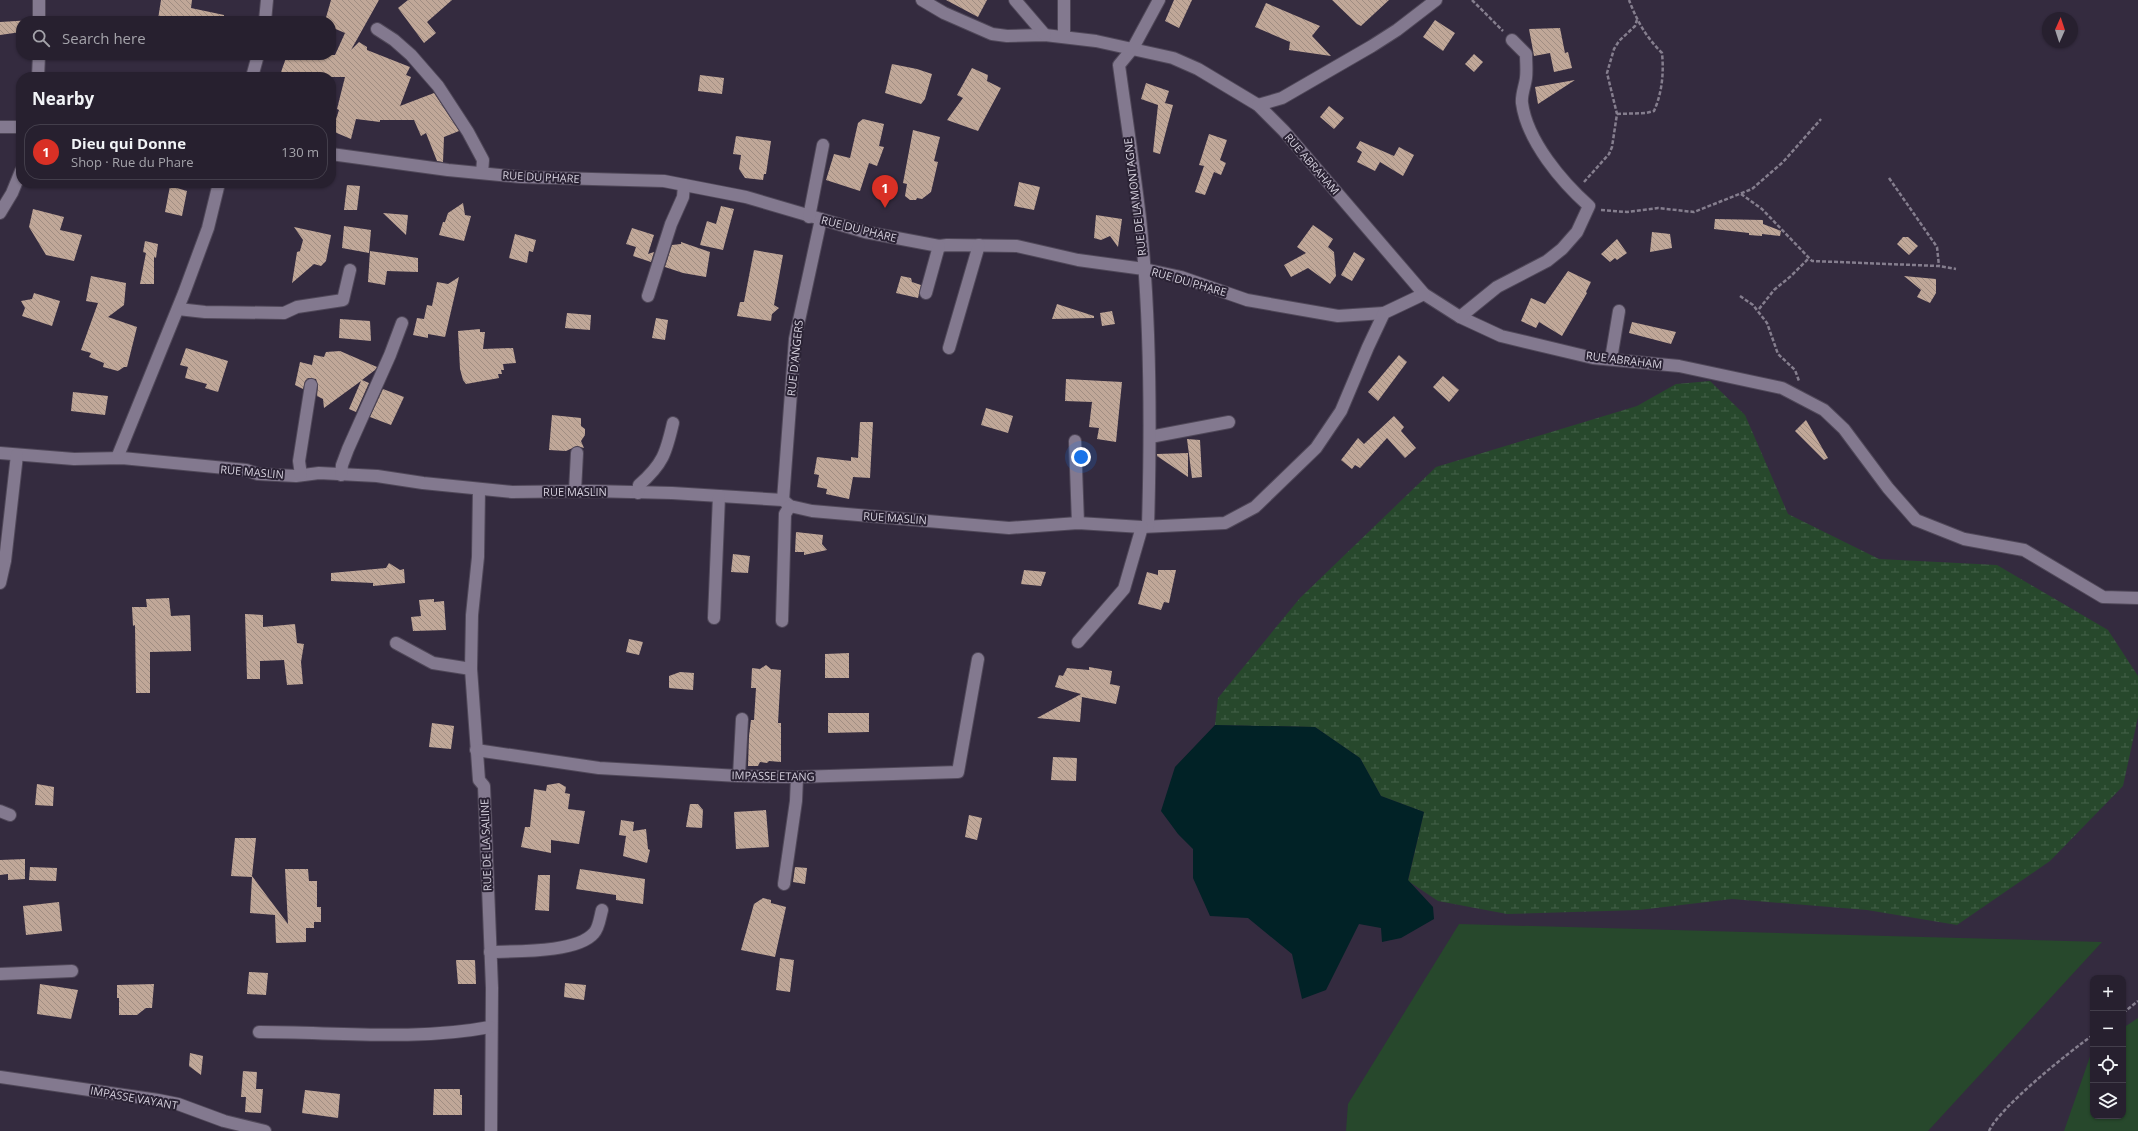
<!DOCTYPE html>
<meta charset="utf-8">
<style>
:root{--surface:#27202f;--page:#2f2837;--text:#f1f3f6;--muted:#a4a3aa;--line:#433e4b;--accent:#d93025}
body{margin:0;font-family:"Open Sans",sans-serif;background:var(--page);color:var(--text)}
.controls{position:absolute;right:12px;bottom:12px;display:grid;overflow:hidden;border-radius:8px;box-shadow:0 1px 3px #0004}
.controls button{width:36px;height:36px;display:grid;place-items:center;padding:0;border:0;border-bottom:1px solid var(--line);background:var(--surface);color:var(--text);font:20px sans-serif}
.compass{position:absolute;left:2042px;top:12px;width:36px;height:36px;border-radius:50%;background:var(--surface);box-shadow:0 1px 3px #0004;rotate:3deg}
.you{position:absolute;left:1081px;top:457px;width:14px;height:14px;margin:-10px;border:3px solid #fff;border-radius:50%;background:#1a73e8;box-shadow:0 0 0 6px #1a73e833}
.badge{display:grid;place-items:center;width:26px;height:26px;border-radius:50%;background:var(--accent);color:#fff;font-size:13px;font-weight:700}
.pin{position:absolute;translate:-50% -33px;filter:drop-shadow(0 1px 2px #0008)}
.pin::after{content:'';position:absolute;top:21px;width:14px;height:12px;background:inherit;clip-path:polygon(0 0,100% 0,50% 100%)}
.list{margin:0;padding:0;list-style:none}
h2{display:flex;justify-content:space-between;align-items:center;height:52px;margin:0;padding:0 16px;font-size:17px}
h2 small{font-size:13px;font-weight:400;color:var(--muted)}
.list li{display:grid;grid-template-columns:26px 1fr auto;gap:12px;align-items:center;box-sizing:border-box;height:56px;margin:0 8px 8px;padding:0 8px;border:1px solid var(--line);border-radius:16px}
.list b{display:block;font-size:15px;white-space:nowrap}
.list p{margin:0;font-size:13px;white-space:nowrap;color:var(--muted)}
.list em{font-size:13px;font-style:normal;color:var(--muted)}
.icon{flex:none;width:22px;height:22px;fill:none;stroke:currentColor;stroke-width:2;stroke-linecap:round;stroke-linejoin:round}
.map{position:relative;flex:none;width:2138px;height:1131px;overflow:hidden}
.search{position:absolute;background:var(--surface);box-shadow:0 1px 3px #0004;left:16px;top:16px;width:320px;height:44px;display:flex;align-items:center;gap:10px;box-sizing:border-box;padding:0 14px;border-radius:16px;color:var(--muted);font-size:15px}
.panel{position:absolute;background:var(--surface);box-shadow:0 1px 3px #0004;left:16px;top:72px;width:320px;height:116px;border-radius:16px}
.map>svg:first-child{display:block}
</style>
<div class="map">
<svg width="2138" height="1131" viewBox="0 0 2138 1131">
<defs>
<pattern id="wetland-marsh" width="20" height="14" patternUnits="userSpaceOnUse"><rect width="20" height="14" fill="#27482c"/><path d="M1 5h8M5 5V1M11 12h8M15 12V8" fill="none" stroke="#45614a"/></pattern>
<pattern id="building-back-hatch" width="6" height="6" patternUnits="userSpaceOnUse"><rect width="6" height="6" fill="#c0a798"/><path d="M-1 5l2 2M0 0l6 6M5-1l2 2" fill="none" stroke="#a08d82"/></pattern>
</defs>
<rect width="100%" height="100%" fill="#342b3f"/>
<g fill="#27482c">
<polygon points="1459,924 2102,942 1928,1131 1346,1131 1348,1104"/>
<polygon points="2138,1018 2138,1131 2064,1131 2093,1048 2093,1116 2123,1116 2123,1028"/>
</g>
<polygon fill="url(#wetland-marsh)" points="1710,381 1745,415 1788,514 1879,559 1997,565 2108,630 2138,676 2138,717 2123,786 2050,861 1957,925 1867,910 1732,899 1639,910 1507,914 1438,901 1408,881 1424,812 1381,796 1360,758 1315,727 1215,725 1218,698 1300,598 1436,467 1637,406 1676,384"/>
<polygon fill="#012226" points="1215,725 1315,727 1360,758 1381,796 1424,812 1408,880 1433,907 1434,919 1401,938 1382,942 1381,928 1359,924 1326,990 1302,999 1292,954 1248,918 1210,916 1193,878 1193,849 1178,834 1161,811 1175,767"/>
<g fill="url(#building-back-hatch)">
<polygon points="161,0 192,0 191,8 224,15 224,21 168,21 158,19"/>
<polygon points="331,0 379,0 351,50 359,42 367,47 367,50 410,67 406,75 411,77 400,106 434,93 459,131 444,137 443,162 437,161 426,133 421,136 414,120 380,120 380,122 356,119 351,139 332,131 339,110 337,109 345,77 290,77 280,75 287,55 335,55 345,33 331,27 331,21 325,21"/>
<polygon points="408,0 452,0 427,22 436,33 424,43 398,8"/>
<polygon points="946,0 987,0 978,17"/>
<polygon points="1174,0 1192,0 1179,28 1165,21"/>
<polygon points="1332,0 1389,0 1361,26 1357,24"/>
<polygon points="1266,3 1320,26 1312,36 1331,56 1289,50 1290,42 1255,27"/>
<polygon points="32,20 21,21 21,32 0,35 0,22"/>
<polygon points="1435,20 1455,33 1443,51 1423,37"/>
<polygon points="1560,28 1565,53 1568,52 1572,68 1554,72 1550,53 1534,56 1529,29"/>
<polygon points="1474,54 1483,62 1474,72 1465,64"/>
<polygon points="892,64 917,69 932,74 925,99 921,104 885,93"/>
<polygon points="972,68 988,75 987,81 1001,88 978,131 947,120 963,98 957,95"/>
<polygon points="700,75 724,78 722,94 698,91"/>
<polygon points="1575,80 1538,104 1535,87"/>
<polygon points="1146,83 1169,91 1165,103 1173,105 1160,154 1153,152 1158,105 1141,99"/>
<polygon points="1329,106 1344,118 1334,129 1320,117"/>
<polygon points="863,119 884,124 879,146 884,147 877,166 869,163 860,191 826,180 834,154 850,158 858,123"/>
<polygon points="913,130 940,137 934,161 938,162 931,192 922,199 917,198 916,200 910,200 905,196 907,184 903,183"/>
<polygon points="1209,134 1227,140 1220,160 1226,163 1221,175 1214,172 1205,195 1195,192 1204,166 1199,165"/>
<polygon points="736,136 771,141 766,174 764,174 763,180 745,178 739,169 741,155 733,154"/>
<polygon points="1360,141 1394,156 1399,147 1414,155 1403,176 1380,162 1375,171 1357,162 1362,152 1356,148"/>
<polygon points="1019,182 1040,187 1034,210 1014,206"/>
<polygon points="347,185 360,186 357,210 344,210"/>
<polygon points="170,186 187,191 182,216 165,212"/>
<polygon points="463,203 465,215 471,216 464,241 439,235 443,222 445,222 448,213"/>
<polygon points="721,206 734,209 723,250 700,245 707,221 716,224"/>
<polygon points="33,209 64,217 60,230 82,235 74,261 46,255 29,227"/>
<polygon points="383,213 408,215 406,235"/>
<polygon points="1096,215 1122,219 1118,247 1110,236 1101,240 1094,238"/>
<polygon points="1715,219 1763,220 1763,224 1781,231 1780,236 1762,234 1762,236 1749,235 1749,233 1714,229"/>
<polygon points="1313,225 1333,239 1328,247 1334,252 1336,276 1330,284 1308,268 1291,277 1284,265 1306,253 1297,247"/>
<polygon points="344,226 371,230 369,253 342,248"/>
<polygon points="294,227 331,235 326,261 321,266 314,264 292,283 297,252 300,251 303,240"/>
<polygon points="632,228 654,235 648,254 654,252 651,262 633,256 636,247 626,244"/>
<polygon points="1652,232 1670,234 1672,248 1650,252"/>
<polygon points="515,234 536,240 533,252 529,251 527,263 509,258"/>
<polygon points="1903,237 1908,237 1918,246 1909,255 1897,244"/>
<polygon points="1617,239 1627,253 1617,260 1615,258 1610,262 1601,254"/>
<polygon points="145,241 158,244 156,258 154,257 154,284 140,284 146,253 143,252"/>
<polygon points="681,242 710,252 706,277 683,273 665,267 672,245 681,244"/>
<polygon points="754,250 783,255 774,305 779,308 772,314 771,321 737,316 740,302 744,302"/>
<polygon points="370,251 418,258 418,272 387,271 385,285 368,282"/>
<polygon points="1354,252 1365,259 1352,281 1341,275"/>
<polygon points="1568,271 1591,282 1586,292 1587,293 1562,336 1539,322 1536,328 1521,321 1531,298 1545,304"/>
<polygon points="91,276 126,283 124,305 108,317 137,327 127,367 124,367 118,371 103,367 104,363 89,357 91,353 81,350 98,303 86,301"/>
<polygon points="901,276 911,278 912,282 921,285 918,298 896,293"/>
<polygon points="1904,276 1936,279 1936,293 1930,303 1917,297 1921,290"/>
<polygon points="459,277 445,337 428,334 428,338 413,335 417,318 424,319 427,305 432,306 437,282 448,284"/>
<polygon points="34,293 60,301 52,326 22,316 25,308 21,301 32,299"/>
<polygon points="1057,304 1094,316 1094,318 1052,319"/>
<polygon points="1112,311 1115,324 1102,326 1100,313"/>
<polygon points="567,313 591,315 590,330 565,328"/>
<polygon points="656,318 668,320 665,340 652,338"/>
<polygon points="340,319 370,321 371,341 339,338"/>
<polygon points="1632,322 1676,332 1671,344 1629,333"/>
<polygon points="480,329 480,332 485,332 483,349 513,348 516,363 503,364 504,370 501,370 502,374 498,374 499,378 466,384 463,380 460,369 458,331"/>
<polygon points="186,348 228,361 218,392 205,388 207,384 185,378 188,367 180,365"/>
<polygon points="340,351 377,367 375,370 362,380 369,383 356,412 349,409 361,381 324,408 323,399 317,396 318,386 316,379 308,378 305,381 303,389 295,385 300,362 312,365 314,355 324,357 326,352"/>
<polygon points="1399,355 1407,362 1378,401 1368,392"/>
<polygon points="1443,376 1459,390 1449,402 1433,387"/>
<polygon points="1066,379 1122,382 1116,442 1097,439 1099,428 1089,427 1092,402 1065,401"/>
<polygon points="383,389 404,397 391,425 370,417"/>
<polygon points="73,392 108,396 105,415 71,411"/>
<polygon points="986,408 1013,416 1008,433 981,425"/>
<polygon points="552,415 581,418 581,426 585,429 585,435 581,441 584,448 577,446 566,451 549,450"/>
<polygon points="1394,416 1404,427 1401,431 1416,448 1405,458 1387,438 1360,468 1355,465 1352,469 1341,460 1358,438 1364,444"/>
<polygon points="1806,420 1828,458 1824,460 1795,431"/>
<polygon points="860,422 873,422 870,478 853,477 849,499 826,494 827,489 817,487 819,475 814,474 817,457 851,461 851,457 858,458"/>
<polygon points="1187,439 1200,440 1202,477 1192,478"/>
<polygon points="1188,453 1188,477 1157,456 1157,454"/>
<polygon points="796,532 823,535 822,544 827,550 804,555 804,552 795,552"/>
<polygon points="733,554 750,556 748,573 731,572"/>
<polygon points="389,563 400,570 404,569 405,583 373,586 373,583 331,581 331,573 386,568"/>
<polygon points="1024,570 1046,572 1041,586 1021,584"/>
<polygon points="1158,570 1176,570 1169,603 1164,602 1161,610 1138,604 1147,572 1158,575"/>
<polygon points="169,598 171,616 190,615 191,651 150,652 150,693 136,693 135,625 133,626 132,607 147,607 146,599"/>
<polygon points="434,599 434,602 444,601 446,630 413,631 411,617 421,616 419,600"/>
<polygon points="245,614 263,615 263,627 295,624 297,643 304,644 301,662 303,684 287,685 284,660 260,661 260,679 247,679"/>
<polygon points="629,639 643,642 639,655 626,652"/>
<polygon points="849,653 849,678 825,678 825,654"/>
<polygon points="766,665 771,669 781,670 778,723 781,723 781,762 769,761 767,763 760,762 758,766 748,766 749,736 751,720 754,720 756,688 751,688 752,668 760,669"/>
<polygon points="1089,667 1112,671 1110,684 1120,686 1116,704 1082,697 1080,722 1037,718 1081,694 1055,687 1059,675 1063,676 1067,668 1089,670"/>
<polygon points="680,672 694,673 693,690 669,688 669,676"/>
<polygon points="828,713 869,713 869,732 828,733"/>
<polygon points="432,723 454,726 451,749 429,747"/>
<polygon points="1053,757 1077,758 1076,781 1051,780"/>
<polygon points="559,783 566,787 565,793 570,794 568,809 585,811 579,844 551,840 551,853 521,847 525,827 530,827 534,789 546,791 547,785"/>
<polygon points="37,784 54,787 53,806 35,805"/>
<polygon points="690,804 698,804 703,810 702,828 686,827"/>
<polygon points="766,810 769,847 736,849 734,812"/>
<polygon points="969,815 982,818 977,840 965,837"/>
<polygon points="621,820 634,822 633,831 646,829 648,849 650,850 647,863 623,856 626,836 619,835"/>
<polygon points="235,838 256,838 252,876 288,924 285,869 308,869 309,881 317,881 317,907 321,907 321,922 314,922 314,928 306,928 306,942 276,943 275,915 250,913 252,877 231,876"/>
<polygon points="25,859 25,879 8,880 8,874 0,875 0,860"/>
<polygon points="30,867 57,868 56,881 29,880"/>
<polygon points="795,867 807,868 805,884 793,882"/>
<polygon points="580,869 645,879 643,904 616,900 616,895 576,889"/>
<polygon points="538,875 550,875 549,911 535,910"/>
<polygon points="763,898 771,900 771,903 786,907 775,957 741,950 754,904"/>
<polygon points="59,902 62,931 26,935 23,906"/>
<polygon points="780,958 794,960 790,992 776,990"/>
<polygon points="456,960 475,960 476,984 458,984"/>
<polygon points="249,972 268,973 266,995 247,994"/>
<polygon points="565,983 586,985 584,1000 564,997"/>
<polygon points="40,984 78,990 71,1019 37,1014"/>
<polygon points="154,984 152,1008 146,1008 137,1015 119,1015 119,998 117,998 117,985"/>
<polygon points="190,1053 203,1056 201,1075 189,1066"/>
<polygon points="243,1071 257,1072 256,1089 263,1089 261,1113 245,1112 246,1097 241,1097"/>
<polygon points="434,1089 460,1089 460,1095 462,1095 462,1115 433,1115"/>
<polygon points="305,1090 340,1094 338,1118 302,1113"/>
</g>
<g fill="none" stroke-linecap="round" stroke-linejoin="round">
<g stroke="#504859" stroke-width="14">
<g id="minor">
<polyline points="39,0 39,21"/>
<polyline points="922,0 944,13 992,34 1007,36 1045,35 1096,41 1173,58 1198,69 1258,105 1284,131 1424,294 1460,317 1501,336 1593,358 1679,366 1782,388 1824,410 1844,429 1888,488 1916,520 1964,539 2024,550 2103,597 2138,598"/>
<polyline points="1015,0 1045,35"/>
<polyline points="265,21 267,0"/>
<polyline points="377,29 394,40 411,55 438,86 468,132 483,160 482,173"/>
<polyline points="1064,37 1064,0"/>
<polyline points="38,77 39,55"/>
<polyline points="252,77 258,55"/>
<polyline points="1258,105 1282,98 1372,46 1397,30 1436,0"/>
<polyline points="0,127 21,127"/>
<polyline points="331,154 448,170 521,177 664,181 746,197 865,232 939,246 947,245 1017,246 1078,260 1144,269 1181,277 1247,300 1338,316 1384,313"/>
<polyline points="0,213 12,193 21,171"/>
<polyline points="809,217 823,145"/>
<polyline points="926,293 939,246"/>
<polyline points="648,296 671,224 683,197 684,185"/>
<polyline points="178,309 205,312 284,313 297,307 343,300 350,270"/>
<path d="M1460,317L1497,287L1547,261L1562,249L1577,232L1589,206C1562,182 1527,141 1522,103C1521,95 1525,86 1526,78C1527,70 1526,62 1526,54L1512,40"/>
<polyline points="949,348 979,245"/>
<polyline points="1611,359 1619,311"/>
<polyline points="1150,437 1229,422"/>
<polyline points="1075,441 1078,523"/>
<polyline points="0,453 74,459 122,458 246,470 258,474 296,476 319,473 377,476 423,483 512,492 591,491 672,493 783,500 790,506 812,511 1009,528 1078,523 1142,527 1225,523 1255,507 1316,448 1341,411 1368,347 1384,313 1424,294"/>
<polyline points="117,458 184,293 208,228 219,183"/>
<polyline points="301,475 299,461 311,385"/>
<polyline points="341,475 342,465 348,449 390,355 402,323"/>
<polyline points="479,489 478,557 472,615 471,669 479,780 484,786 492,988 491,1131"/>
<polyline points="575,491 577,453"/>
<path d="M638,493L639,485C663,464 666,453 673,423"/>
<polyline points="783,500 795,339 821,219"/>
<path d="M1148,526C1151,424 1151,320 1140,218C1134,167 1126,116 1119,65L1133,48L1159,0"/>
<polyline points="0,583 5,561 17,455"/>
<polyline points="714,618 719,496"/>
<polyline points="782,621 785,514 790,506"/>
<polyline points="1078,642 1124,589 1142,527"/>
<polyline points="396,643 433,663 471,669"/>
<polyline points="476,750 599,768 739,776 797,777 958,772 978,659"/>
<polyline points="739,776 742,719"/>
<polyline points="0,811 10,815"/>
<polyline points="784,884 796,801 797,777"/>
<path d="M490,952C516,951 577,953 594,933C599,928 600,917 602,910"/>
<polyline points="0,974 72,971"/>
<path d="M259,1032C334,1032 417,1041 490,1027"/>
<polyline points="0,1077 158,1100 178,1104 224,1121 265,1131"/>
</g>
</g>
<g stroke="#857e8e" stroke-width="2.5" stroke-dasharray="4 2" stroke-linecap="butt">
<polyline points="1472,0 1503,31"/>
<path d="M1617,114L1646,113L1654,111C1662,93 1664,73 1662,53C1646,37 1637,21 1629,0"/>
<polyline points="1889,178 1937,247 1939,266"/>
<polyline points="1584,182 1609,154 1612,147 1617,114 1607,73 1614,49 1619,41 1635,26 1637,20"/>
<polyline points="1741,194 1762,209 1812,261 1939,266 1956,269"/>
<polyline points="1601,210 1627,212 1658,208 1694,212 1752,189 1783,162 1821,119"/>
<polyline points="1740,296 1753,305 1767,323 1778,354 1795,370 1799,381"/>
<polyline points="1759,309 1774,290 1791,276 1809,258"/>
<polyline points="2123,1013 2138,1001"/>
<path d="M1989,1131C2000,1107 2069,1052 2093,1035"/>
</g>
<use href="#minor" stroke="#83798f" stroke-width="12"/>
</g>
<g text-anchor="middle" stroke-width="4" stroke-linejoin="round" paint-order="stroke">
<g font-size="11" fill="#d5d0dd" stroke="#2a2234">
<text transform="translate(1312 164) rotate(49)" y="4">RUE ABRAHAM</text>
<text transform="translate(541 177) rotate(3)" y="4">RUE DU PHARE</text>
<text transform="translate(1135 197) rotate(-97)" y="4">RUE DE LA MONTAGNE</text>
<text transform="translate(859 229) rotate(14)" y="4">RUE DU PHARE</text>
<text transform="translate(1189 282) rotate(16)" y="4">RUE DU PHARE</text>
<text transform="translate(795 358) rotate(-84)" y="4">RUE D'ANGERS</text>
<text transform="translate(1624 360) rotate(7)" y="4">RUE ABRAHAM</text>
<text transform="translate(252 472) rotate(5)" y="4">RUE MASLIN</text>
<text x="575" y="496">RUE MASLIN</text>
<text transform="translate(895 518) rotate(4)" y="4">RUE MASLIN</text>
<text transform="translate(773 776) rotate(1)" y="4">IMPASSE ETANG</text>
<text transform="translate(486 845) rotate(-92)" y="4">RUE DE LA SALINE</text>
<text transform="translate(134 1098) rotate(10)" y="4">IMPASSE VAYANT</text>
</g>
</g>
</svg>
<div class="controls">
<button>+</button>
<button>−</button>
<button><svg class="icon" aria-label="locate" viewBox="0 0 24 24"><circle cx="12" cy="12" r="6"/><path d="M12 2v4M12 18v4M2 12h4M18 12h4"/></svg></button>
<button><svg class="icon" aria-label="layers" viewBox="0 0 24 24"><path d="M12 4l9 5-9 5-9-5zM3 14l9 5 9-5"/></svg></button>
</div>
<svg class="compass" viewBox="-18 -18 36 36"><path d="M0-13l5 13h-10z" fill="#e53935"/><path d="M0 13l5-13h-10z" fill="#a4a3aa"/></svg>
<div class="you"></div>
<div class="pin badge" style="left:885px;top:208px">1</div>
<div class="search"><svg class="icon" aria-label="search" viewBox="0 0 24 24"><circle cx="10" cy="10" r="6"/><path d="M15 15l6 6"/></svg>Search here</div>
<section class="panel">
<h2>Nearby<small></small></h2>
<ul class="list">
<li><span class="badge">1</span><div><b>Dieu qui Donne</b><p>Shop · Rue du Phare</p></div><em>130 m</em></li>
</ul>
</section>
</div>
